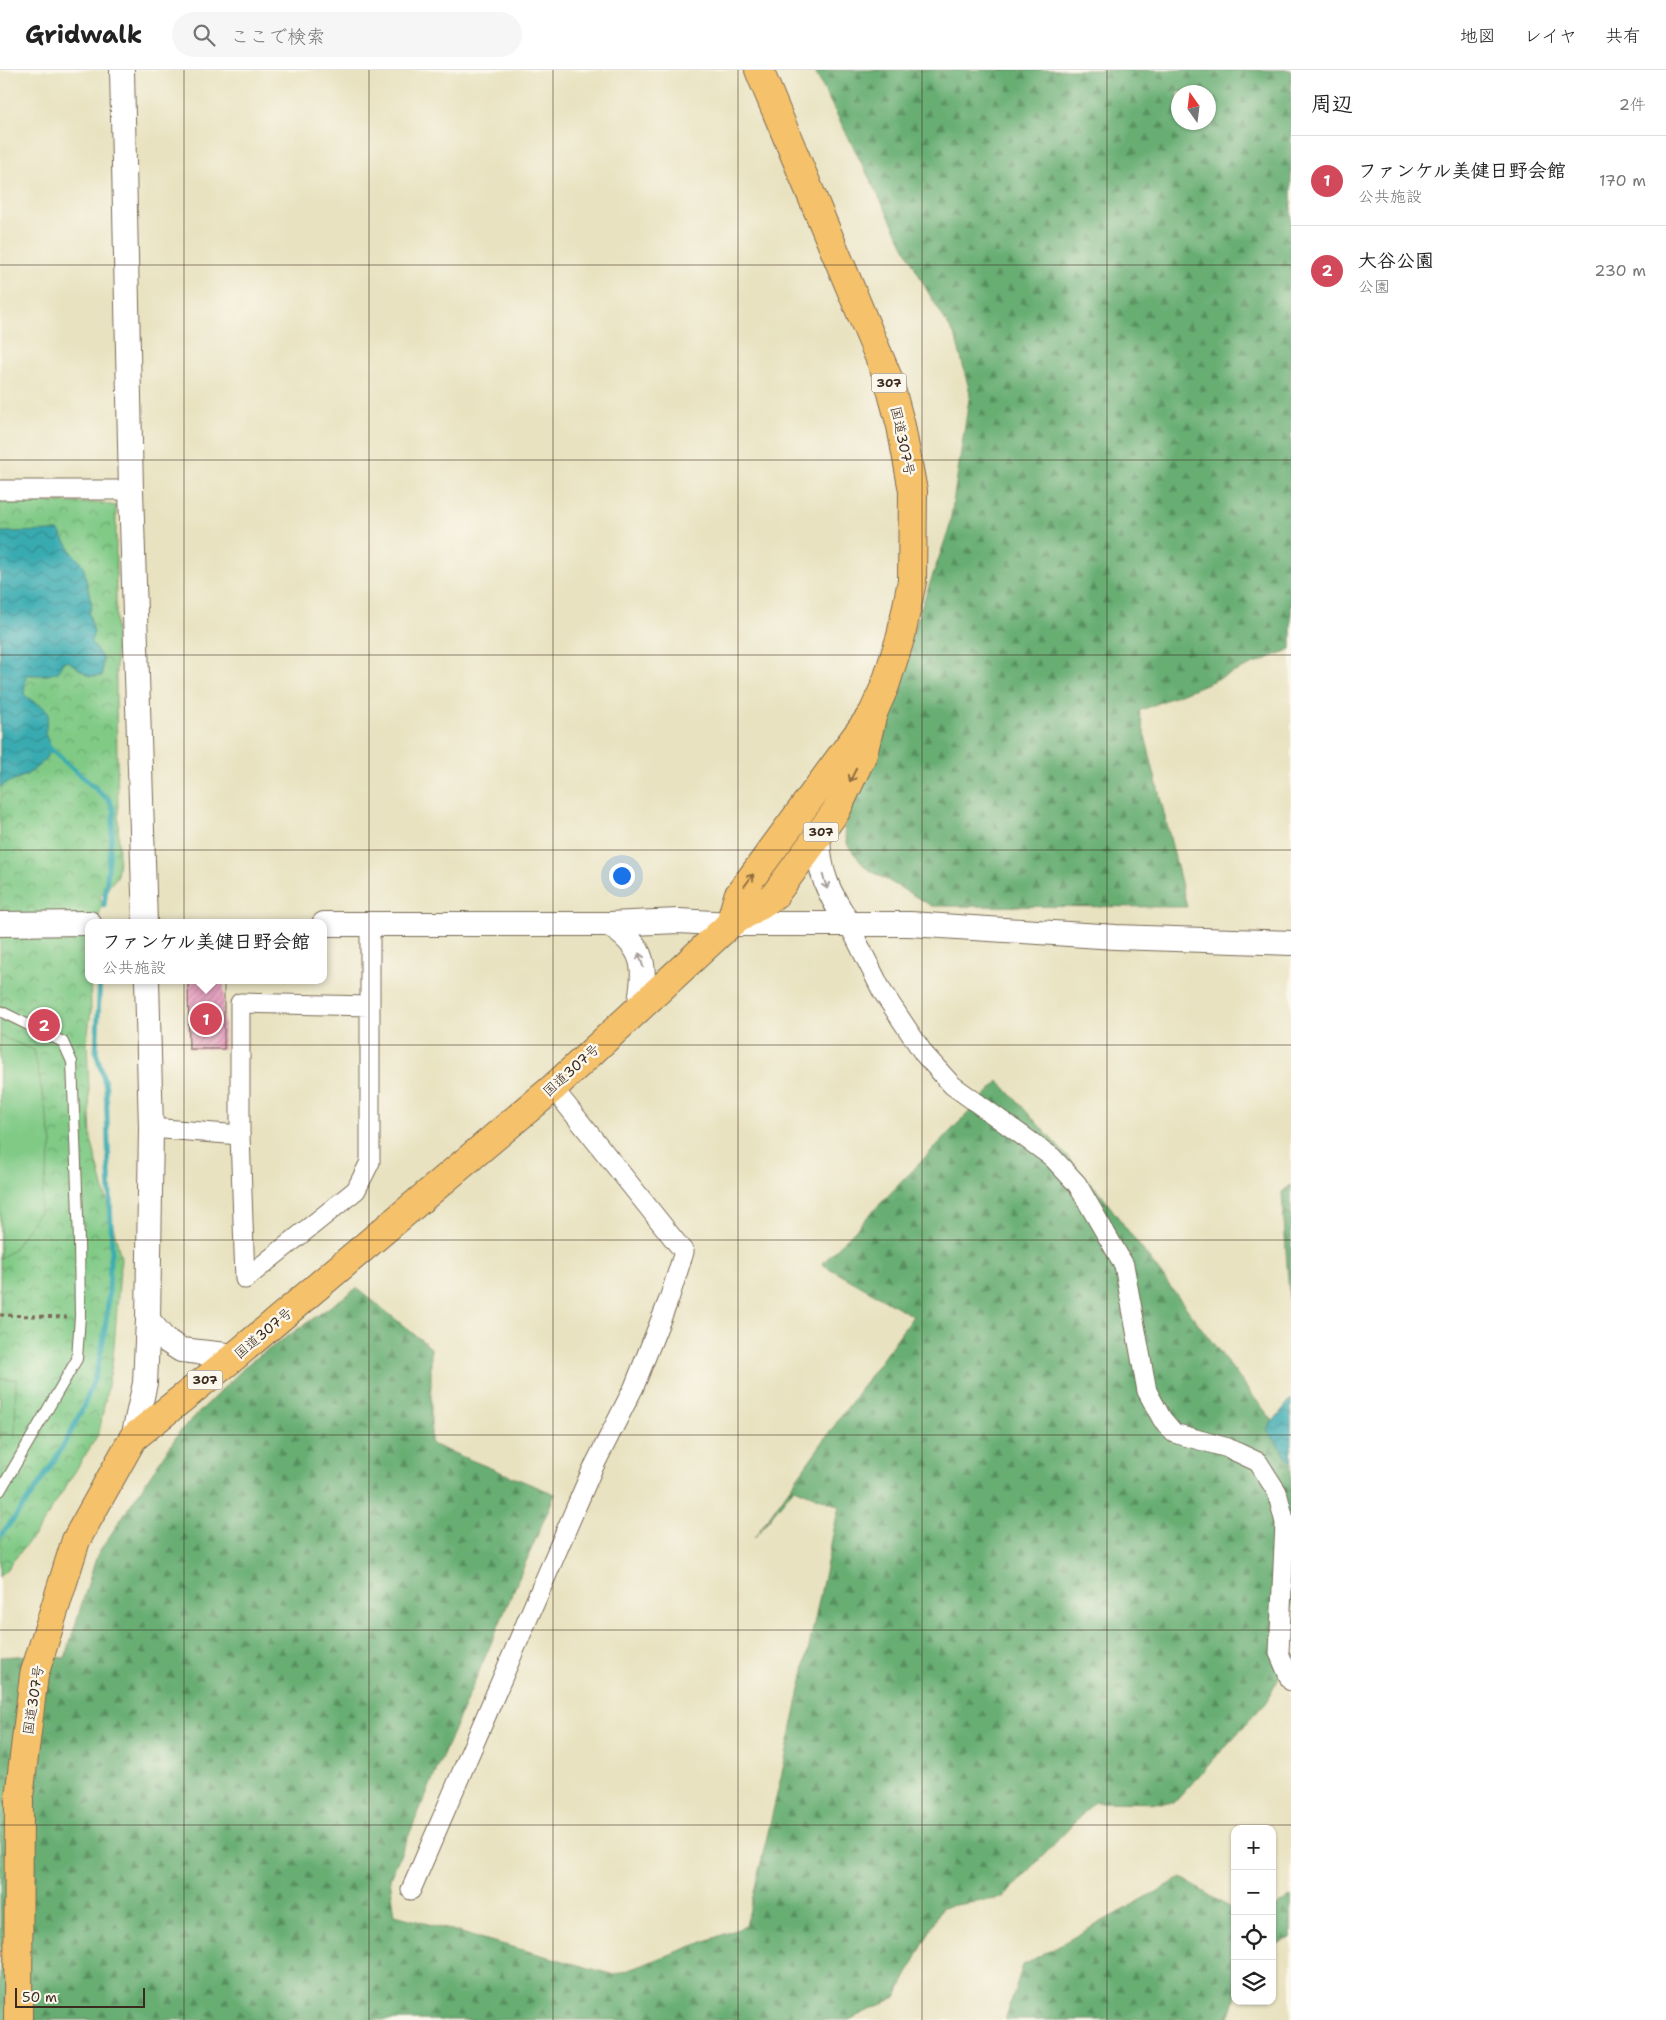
<!DOCTYPE html>
<html lang="ja">
<meta charset="utf-8">
<style>
:root{--surface:#fff;--page:#f6f6f6;--text:#222;--muted:#767676;--line:#e0e0e0;--accent:#d1495b}
body{margin:0;font-family:"Shantell Sans","Klee One",sans-serif;background:var(--page);color:var(--text)}
.controls{position:absolute;right:15px;bottom:15px;display:grid;overflow:hidden;border-radius:10px;box-shadow:0 1px 4px #0004}
.controls button{width:45px;height:45px;display:grid;place-items:center;padding:0;border:0;border-bottom:1px solid var(--line);background:var(--surface);color:var(--text);font:25px sans-serif}
.compass{position:absolute;left:1171px;top:15px;width:45px;height:45px;border-radius:50%;background:var(--surface);box-shadow:0 1px 4px #0004;rotate:346deg}
.scale{position:absolute;left:15px;bottom:12px;width:130px;box-sizing:border-box;padding-left:5px;border:2px solid #3b2a1e;border-top:0;font-size:14px;line-height:18px;white-space:nowrap;color:#3b2a1e;-webkit-text-stroke:4px #fbf7ec;paint-order:stroke}
.you{position:absolute;left:621px;top:805px;width:18px;height:18px;margin:-12px;border:4px solid #fff;border-radius:50%;background:#1a73e8;box-shadow:0 0 0 8px #1a73e833}
.badge{display:grid;place-items:center;width:32px;height:32px;border-radius:50%;background:var(--accent);color:#fff;font-size:16px;font-weight:700}
.pin{position:absolute;translate:-50% -50%;border:2px solid #fff;box-shadow:0 1px 5px #0006}
.popup{position:absolute;left:85px;top:849px;width:242px;height:65px;box-sizing:border-box;display:grid;place-content:center;border-radius:10px;background:var(--surface);filter:drop-shadow(0 1px 4px #0005);font-size:16px;white-space:nowrap;color:var(--muted)}
.popup b{font-size:19px;color:var(--text)}
.popup::after{content:'';position:absolute;left:50%;top:100%;margin-left:-10px;border:10px solid transparent;border-top-color:var(--surface)}
.list{margin:0;padding:0;list-style:none}
h2{display:flex;justify-content:space-between;align-items:center;height:65px;margin:0;padding:0 20px;font-size:21px}
h2 small{font-size:16px;font-weight:400;color:var(--muted)}
.list li{display:grid;grid-template-columns:32px 1fr auto;gap:15px;align-items:center;box-sizing:border-box;height:90px;padding:0 20px;border-top:1px solid var(--line)}
.list b{display:block;font-size:19px;white-space:nowrap}
.list p{margin:0;font-size:16px;white-space:nowrap;color:var(--muted)}
.list em{font-size:16px;font-style:normal;color:var(--muted)}
.icon{flex:none;width:28px;height:28px;fill:none;stroke:currentColor;stroke-width:2;stroke-linecap:round;stroke-linejoin:round}
.map{position:relative;flex:none;width:1291px;height:1950px;overflow:hidden}
header{display:flex;align-items:center;gap:30px;box-sizing:border-box;height:70px;padding:0 25px;background:var(--surface);border-bottom:1px solid var(--line)}
header strong{font-size:24px}
nav{display:flex;gap:28px;margin-inline-start:auto;font-size:18px}
.search{width:350px;height:45px;background:var(--page);display:flex;align-items:center;gap:12px;box-sizing:border-box;padding:0 18px;border-radius:28px;color:var(--muted);font-size:19px}
main{display:flex}
aside{flex:1;background:var(--surface)}
.map>svg:first-child{display:block}
.forest{fill:url(#forest-firs);stroke:#526c48;fill-rule:evenodd}
.park{fill:url(#park-crowns);stroke:#5e7a52}
.pitch{fill:#80ca86;stroke:#5e7a52}
.water{fill:url(#water-waves);stroke:#3a6a68}
.lines{fill:none;stroke-linecap:round;stroke-linejoin:round}
.stream{stroke:#39abb1;stroke-width:5}
.building{fill:url(#building-hatch)}
.service-casing{stroke:#786a57;stroke-width:12}
.minor-casing{stroke:#786a57;stroke-width:21}
.tertiary-casing{stroke:#786a57;stroke-width:26}
.trunk-casing{stroke:#786a57;stroke-width:30}
.path{stroke:#786a57;stroke-width:3;stroke-dasharray:4 4;stroke-linecap:butt}
.service{stroke:#fff;stroke-width:10}
.minor{stroke:#fff;stroke-width:19}
.tertiary{stroke:#fff;stroke-width:24}
.trunk{stroke:#f5c16b;stroke-width:28}
.oneway{stroke:#8f6e41}
.oneway2{stroke:#a79f9a}
.grid{fill:none;stroke:#3b2a1e;stroke-width:1;stroke-opacity:0.55}
.labels{text-anchor:middle;stroke-width:5;stroke-linejoin:round;paint-order:stroke}
.shield{fill:#fbf7ec;stroke:#75685c;stroke-width:1}
.shield-label{font-size:12px;font-weight:bold;fill:#3b2a1e}
.street-label{font-size:14px;fill:#3b2a1e;stroke:#fbf7ec}
</style>
<header>
<strong>Gridwalk</strong>
<div class="search"><svg class="icon" aria-label="search" viewBox="0 0 24 24"><circle cx="10" cy="10" r="6"/><path d="M15 15l6 6"/></svg>ここで検索</div>
<nav><a>地図</a><a>レイヤ</a><a>共有</a></nav>
</header>
<main>
<div class="map">
<svg width="1291" height="1950" viewBox="0 0 1291 1950">
<defs>
<pattern id="forest-firs" width="22" height="20" patternUnits="userSpaceOnUse" patternTransform="scale(1.25)"><rect width="22" height="20" fill="#68ae73"/><path d="M5 1l3.5 6h-7zM16 11l3.5 6h-7z" fill="#578e5e"/></pattern>
<pattern id="park-crowns" width="20" height="18" patternUnits="userSpaceOnUse" patternTransform="scale(1.25)"><rect width="20" height="18" fill="#80ca86"/><path d="M2 6a3 3 0 1 1 6 0M12 15a3 3 0 1 1 6 0" fill="none" stroke="#6aa46d"/></pattern>
<pattern id="water-waves" width="16" height="10" patternUnits="userSpaceOnUse" patternTransform="scale(1.25)"><rect width="16" height="10" fill="#39abb1"/><path d="M0 5q4-4 8 0t8 0" fill="none" stroke="#318b8f"/></pattern>
<pattern id="building-hatch" width="6" height="6" patternUnits="userSpaceOnUse" patternTransform="scale(1.25)"><rect width="6" height="6" fill="#e495ba"/><path d="M-1 1l2-2M0 6l6-6M5 7l2-2" fill="none" stroke="#ba7a97"/></pattern>
</defs>
<rect width="100%" height="100%" fill="#fbf7ec"/>
<filter id="ink" filterUnits="userSpaceOnUse"><feTurbulence type="fractalNoise" baseFrequency=".02" numOctaves="2"/><feDisplacementMap in="SourceGraphic" scale="10" xChannelSelector="R" yChannelSelector="G"/><feConvolveMatrix kernelMatrix="1 2 1 2 8 2 1 2 1" color-interpolation-filters="sRGB"/></filter>
<filter id="wash" filterUnits="userSpaceOnUse"><feTurbulence type="fractalNoise" baseFrequency=".0096" numOctaves="4" result="noise"/><feDisplacementMap in="SourceGraphic" scale="20" xChannelSelector="R" yChannelSelector="G"/><feGaussianBlur stdDeviation="1.12" result="paint"/><feColorMatrix in="noise" values="0 0 0 0 0 0 0 0 0 0 0 0 0 0 0 0 0 1.4 0 .05"/><feComposite in="paint" operator="in"/></filter>
<g filter="url(#wash)">
<rect width="100%" height="100%" fill="#e8e2c0"/>
<!-- forest -->
<g class="forest">
<path d="M 814,0 L 1291,0 L 1291,579 L 1139,641 L 1187,837 L 932,836 L 866,798 L 848,776 L 844,758 L 949,459 L 970,323 L 956,268 L 925,217 ZM 1178,22 L 1208,22 L 1208,52 L 1178,52 Z"/>
<path d="M 999,1011 L 1099,1122 L 1252,1325 L 1291,1373 L 1291,1586 L 1266,1632 L 1174,1733 L 1094,1732 L 1003,1828 L 942,1837 L 896,1927 L 849,1950 L 0,1950 L 0,1587 L 31,1585 L 65,1588 L 97,1485 L 180,1361 L 249,1293 L 357,1218 L 431,1278 L 431,1374 L 555,1424 L 390,1809 L 395,1845 L 615,1905 L 746,1856 L 785,1690 L 839,1436 L 794,1418 L 754,1468 L 913,1246 L 822,1194 Z"/>
<path d="M 1291,1115 L 1291,1254 L 1282,1122 Z"/>
<path d="M 1181,1808 L 1235,1841 L 1235,1930 L 1228,1950 L 1005,1950 L 1023,1895 Z"/>
<path d="M 1291,1826 L 1291,1868 L 1272,1876 L 1272,1840 Z"/>
</g>
<!-- park -->
<path class="park" d="M 0,432 L 100,433 L 116,436 L 116,630 L 119,790 L 117,807 L 100,826 L 102,835 L 97,853 L 89,853 L 91,941 L 87,970 L 91,1069 L 121,1188 L 113,1288 L 99,1363 L 40,1458 L 0,1507 Z"/>
<!-- pitch -->
<g class="pitch">
<path d="M 0,966 L 34,980 L 52,1073 L 39,1142 L 13,1180 L 0,1188 Z"/>
<path d="M 0,1309 L 16,1309 L 15,1364 L 1,1363 L 0,1369 Z"/>
</g>
<!-- water -->
<g class="water">
<path d="M 59,461 L 73,484 L 83,495 L 92,536 L 89,543 L 94,562 L 91,572 L 103,589 L 102,606 L 89,606 L 68,591 L 63,592 L 58,602 L 48,605 L 26,605 L 24,624 C 32,633 43,634 49,643 L 45,663 L 52,680 C 43,692 35,701 22,707 C 14,711 7,711 0,718 L 0,462 Z"/>
<path d="M 1291,1329 L 1291,1393 L 1267,1359 Z"/>
</g>
<g class="lines">
<!-- stream -->
<g class="stream">
<path d="M 47,676 L 110,731 L 114,742 L 104,836"/>
<path d="M 0,1466 C 35,1424 79,1358 95,1306 C 106,1268 110,1225 110,1186 L 112,1182 L 106,1017 L 96,982 L 100,910"/>
</g>
</g>
<g id="blocks">
<!-- building -->
<path class="building" d="M 188,910 L 224,910 L 224,979 L 189,979 Z"/>
</g>
</g>
<g filter="url(#ink)">
<use href="#blocks" fill-opacity="0" stroke="#786a57" stroke-width="1"/>
<g class="lines">
<defs>
<path id="service" d="M 0,941 L 63,972 L 72,992 L 79,1171 L 80,1246 L 77,1289 L 0,1421"/>
<g id="minor">
<path d="M 0,420 L 131,420"/>
<path d="M 848,853 L 882,921 L 924,984 L 952,1015 L 1052,1087 L 1077,1114 L 1124,1195 L 1147,1321 L 1162,1349 L 1174,1363 L 1228,1378 L 1258,1392 L 1277,1422 L 1285,1453 L 1279,1583 L 1291,1611"/>
<path d="M 370,854 L 370,1092 L 356,1120 L 245,1209 L 240,1065 L 240,933 L 370,936"/>
<path d="M 151,1058 L 240,1065"/>
<path d="M 411,1820 L 592,1400 L 634,1317 L 669,1229 L 684,1182 L 553,1018"/>
</g>
<g id="tertiary">
<path d="M 122,0 L 131,420 L 145,853"/>
<path d="M 818,766 C 819,804 828,822 848,853"/>
<path d="M 0,854 L 89,853"/>
<path d="M 324,854 L 609,854 L 679,851 L 730,854 L 910,854 L 1116,867 L 1291,873"/>
<path d="M 609,854 C 647,879 646,896 639,938"/>
<path d="M 148,1250 L 164,1269 L 181,1280 L 235,1286"/>
<path d="M 133,1368 L 145,1313 L 148,1250 L 151,1058 L 147,910"/>
</g>
<g id="trunk">
<path d="M 730,854 L 738,826 L 873,643 L 885,616 L 901,566 L 912,511 L 913,421 L 901,356 L 888,308 L 759,0"/>
<path d="M 18,1950 L 19,1727 L 34,1605 L 76,1470 L 133,1368 L 235,1286 L 553,1018 L 730,854 L 774,826 L 836,741 L 863,684 L 873,643"/>
</g>
</defs>
<!-- service casing -->
<use href="#service" class="service-casing"/>
<!-- minor casing -->
<use href="#minor" class="minor-casing"/>
<!-- tertiary casing -->
<use href="#tertiary" class="tertiary-casing"/>
<!-- trunk casing -->
<use href="#trunk" class="trunk-casing"/>
<!-- path -->
<path class="path" d="M 0,1245 L 67,1247"/>
<!-- service -->
<use href="#service" class="service"/>
<!-- minor -->
<use href="#minor" class="minor"/>
<!-- tertiary -->
<use href="#tertiary" class="tertiary"/>
<!-- trunk -->
<use href="#trunk" class="trunk"/>
</g>
<!-- one-way arrows -->
<defs><path id="oneway-shaft" d="M-6 0H5M1.5-3L5.5 0L1.5 3" fill="none" stroke-width="1.6" stroke-linecap="round" stroke-linejoin="round" transform="scale(1.25)"/></defs>
<g class="oneway">
<use href="#oneway-shaft" transform="translate(853 705) rotate(116)"/>
<use href="#oneway-shaft" transform="translate(749 810) rotate(-53)"/>
</g>
<g class="oneway2">
<use href="#oneway-shaft" transform="translate(825 812) rotate(72)"/>
<use href="#oneway-shaft" transform="translate(641 890) rotate(-107)"/>
</g>
</g>
<!-- grid -->
<path class="grid" d="M 184,0 L 184,1950M 369,0 L 369,1950M 553,0 L 553,1950M 738,0 L 738,1950M 922,0 L 922,1950M 1107,0 L 1107,1950M 0,195 L 1291,195M 0,390 L 1291,390M 0,585 L 1291,585M 0,780 L 1291,780M 0,975 L 1291,975M 0,1170 L 1291,1170M 0,1365 L 1291,1365M 0,1560 L 1291,1560M 0,1755 L 1291,1755"/>
<g class="labels">
<!-- shield labels -->
<g class="shield">
<rect x="871.5" y="303.5" width="35" height="19" rx="4"/>
<rect x="803.5" y="752.5" width="35" height="19" rx="4"/>
<rect x="187.5" y="1300.5" width="35" height="19" rx="4"/>
</g>
<g class="shield-label">
<text x="889" y="317">307</text>
<text x="821" y="766">307</text>
<text x="205" y="1314">307</text>
</g>
<!-- street labels -->
<g class="street-label">
<text transform="translate(903 371) rotate(78)" y="5">国道307号</text>
<text transform="translate(571 1000) rotate(-42)" y="5">国道307号</text>
<text transform="translate(263 1263) rotate(-40)" y="5">国道307号</text>
<text transform="translate(33 1630) rotate(-81)" y="5">国道307号</text>
</g>
</g>
</svg>
<div class="controls">
<button>+</button>
<button>−</button>
<button><svg class="icon" aria-label="locate" viewBox="0 0 24 24"><circle cx="12" cy="12" r="6"/><path d="M12 2v4M12 18v4M2 12h4M18 12h4"/></svg></button>
<button><svg class="icon" aria-label="layers" viewBox="0 0 24 24"><path d="M12 4l9 5-9 5-9-5zM3 14l9 5 9-5"/></svg></button>
</div>
<svg class="compass" viewBox="-18 -18 36 36"><path d="M0-13l5 13h-10z" fill="#e53935"/><path d="M0 13l5-13h-10z" fill="#767676"/></svg>
<div class="scale">50 m</div>
<div class="you"></div>
<div class="pin badge" style="left:206px;top:949px">1</div>
<div class="popup"><b>ファンケル美健日野会館</b>公共施設</div>
<div class="pin badge" style="left:44px;top:955px">2</div>
</div>
<aside>
<h2>周辺<small>2件</small></h2>
<ul class="list">
<li><span class="badge">1</span><div><b>ファンケル美健日野会館</b><p>公共施設</p></div><em>170 m</em></li>
<li><span class="badge">2</span><div><b>大谷公園</b><p>公園</p></div><em>230 m</em></li>
</ul>
</aside>
</main>
